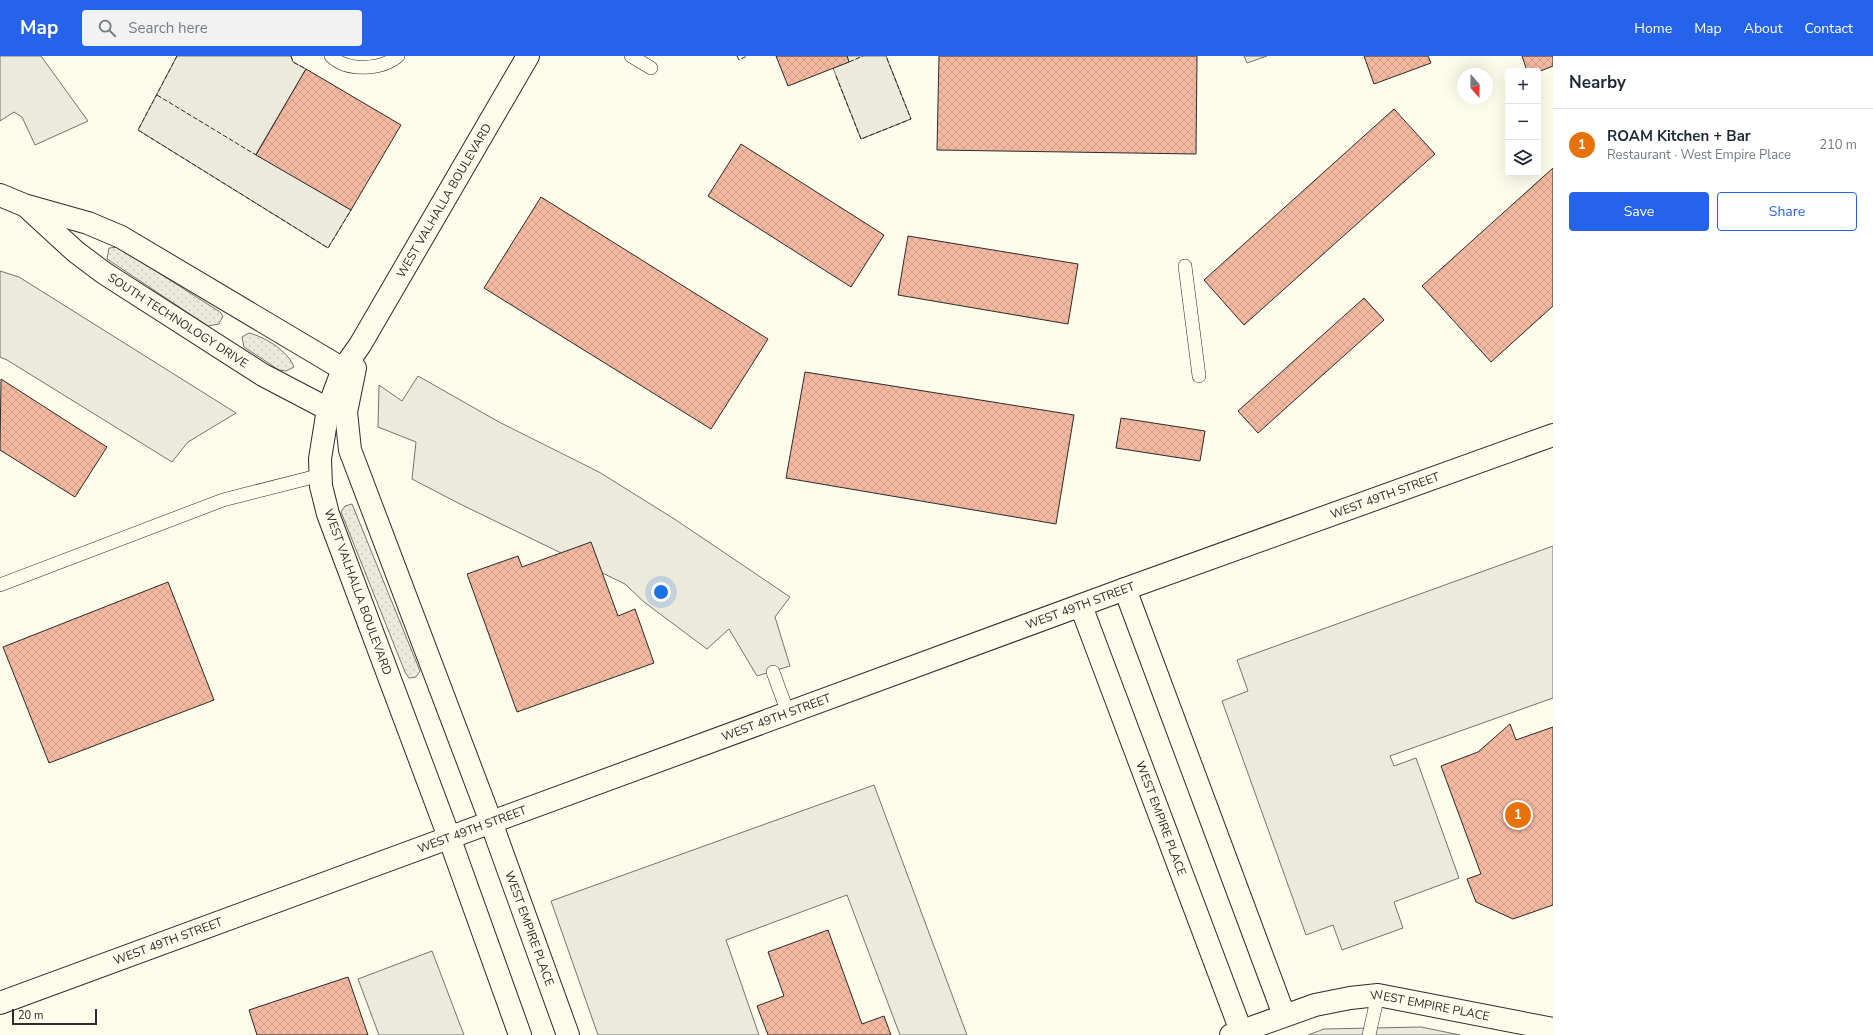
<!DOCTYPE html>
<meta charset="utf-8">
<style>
:root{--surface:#fff;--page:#f2f2f3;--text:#1f2937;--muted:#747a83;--line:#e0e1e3;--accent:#2563eb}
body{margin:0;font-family:"Nunito Sans",sans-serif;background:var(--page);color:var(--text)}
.controls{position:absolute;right:12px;top:12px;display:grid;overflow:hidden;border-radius:4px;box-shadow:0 4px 16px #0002}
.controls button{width:36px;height:36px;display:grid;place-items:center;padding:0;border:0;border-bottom:1px solid var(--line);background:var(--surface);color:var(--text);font:20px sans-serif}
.compass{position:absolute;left:1457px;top:12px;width:36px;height:36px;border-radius:50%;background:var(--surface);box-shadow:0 4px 16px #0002;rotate:160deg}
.scale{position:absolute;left:12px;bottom:10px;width:85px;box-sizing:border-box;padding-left:4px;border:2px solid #2b2b2b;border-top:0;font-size:11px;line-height:14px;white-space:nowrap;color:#2b2b2b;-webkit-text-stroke:3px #fdfbea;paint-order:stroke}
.you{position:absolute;left:661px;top:536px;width:14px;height:14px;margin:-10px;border:3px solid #fff;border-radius:50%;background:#1a73e8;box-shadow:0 0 0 6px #1a73e833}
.badge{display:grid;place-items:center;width:26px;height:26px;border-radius:50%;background:var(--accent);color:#fff;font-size:13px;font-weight:700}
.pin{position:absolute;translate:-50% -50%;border:2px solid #fff;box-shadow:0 1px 4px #0006}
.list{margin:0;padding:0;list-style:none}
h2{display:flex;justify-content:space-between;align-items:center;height:52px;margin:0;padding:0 16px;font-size:17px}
h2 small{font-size:13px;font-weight:400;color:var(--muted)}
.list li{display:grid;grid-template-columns:26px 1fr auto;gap:12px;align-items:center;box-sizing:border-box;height:72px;padding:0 16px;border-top:1px solid var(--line)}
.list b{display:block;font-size:15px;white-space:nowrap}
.list p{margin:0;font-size:13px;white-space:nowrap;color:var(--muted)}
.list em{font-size:13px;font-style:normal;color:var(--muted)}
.actions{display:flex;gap:8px;padding:12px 16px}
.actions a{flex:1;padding:9px 0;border:1px solid var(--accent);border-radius:4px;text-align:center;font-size:14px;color:var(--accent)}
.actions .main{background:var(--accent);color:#fff}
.icon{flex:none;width:22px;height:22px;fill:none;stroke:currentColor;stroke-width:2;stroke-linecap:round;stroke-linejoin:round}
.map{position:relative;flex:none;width:1553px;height:979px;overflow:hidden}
header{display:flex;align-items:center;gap:24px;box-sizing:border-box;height:56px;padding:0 20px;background:var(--accent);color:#fff}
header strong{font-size:19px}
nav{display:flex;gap:22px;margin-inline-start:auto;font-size:14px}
.search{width:280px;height:36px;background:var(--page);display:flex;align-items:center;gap:10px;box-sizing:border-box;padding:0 14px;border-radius:4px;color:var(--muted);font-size:15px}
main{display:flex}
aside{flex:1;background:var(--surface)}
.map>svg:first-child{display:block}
.grass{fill:url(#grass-dots);stroke:#74746e}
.park{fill:#ecebdb;stroke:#74746e}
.parking{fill:#eceadb;stroke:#74746e}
.building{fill:url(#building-cross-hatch);stroke:#2b2b2b}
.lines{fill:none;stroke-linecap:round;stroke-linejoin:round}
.service-casing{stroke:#2b2b2b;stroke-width:14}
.minor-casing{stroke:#2b2b2b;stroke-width:24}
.secondary-casing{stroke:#2b2b2b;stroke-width:24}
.service{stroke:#fdfbea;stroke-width:13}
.minor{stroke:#fdfbea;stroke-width:22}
.secondary{stroke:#fdfbea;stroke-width:22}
.fence{stroke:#2b2b2b;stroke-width:1;stroke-dasharray:5 2;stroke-linecap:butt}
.labels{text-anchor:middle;stroke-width:3;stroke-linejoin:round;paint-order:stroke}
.street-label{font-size:12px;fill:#2b2b2b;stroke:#fdfbea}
</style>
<header>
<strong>Map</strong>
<div class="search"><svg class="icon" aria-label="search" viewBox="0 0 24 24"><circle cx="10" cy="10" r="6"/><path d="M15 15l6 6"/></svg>Search here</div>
<nav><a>Home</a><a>Map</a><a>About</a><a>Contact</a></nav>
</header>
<main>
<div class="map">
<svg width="1553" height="979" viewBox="0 0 1553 979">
<defs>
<pattern id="grass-dots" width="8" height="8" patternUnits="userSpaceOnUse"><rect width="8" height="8" fill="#ecebdb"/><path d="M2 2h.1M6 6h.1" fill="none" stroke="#cbcabc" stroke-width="1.8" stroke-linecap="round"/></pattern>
<pattern id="building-cross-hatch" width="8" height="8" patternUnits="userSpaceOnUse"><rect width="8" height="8" fill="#f2b8a0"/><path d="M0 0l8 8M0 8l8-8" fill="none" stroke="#d09e8a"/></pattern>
</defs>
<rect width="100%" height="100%" fill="#fdfbea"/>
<!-- grass -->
<g class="grass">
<path d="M 118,191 L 220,256 L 223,260 L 219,268 L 208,270 L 107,203 L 109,192 Z"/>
<path d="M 249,277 C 265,281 288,295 294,311 L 286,315 L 279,314 L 244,291 L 242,281 Z"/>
<path d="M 352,448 L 420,615 L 416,621 L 409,622 L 405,616 L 341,456 L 345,450 Z"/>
</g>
<!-- park -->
<g class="park">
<path d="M 177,0 L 291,0 L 293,6 L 306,13 L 256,98 L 351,154 L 328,192 L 138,74 Z"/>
<path d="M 847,0 L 886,0 L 911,63 L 861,83 L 833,12 L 849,6 Z"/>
<path d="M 1244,0 L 1267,0 L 1247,7 Z"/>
</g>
<!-- parking -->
<g class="parking">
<path d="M 0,0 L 41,0 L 88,65 L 35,89 L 22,61 L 14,56 L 0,65 Z"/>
<path d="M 0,215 L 19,221 L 236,357 L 188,386 L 172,406 L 7,304 L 0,301 Z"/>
<path d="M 418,320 L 499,366 L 599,416 L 676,464 L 790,541 L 775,561 L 790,610 L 757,620 L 729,573 L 707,593 L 644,546 L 625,528 L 460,448 L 412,423 L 416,386 L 378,371 L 379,329 L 402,345 Z"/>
<path d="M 1553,490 L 1553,642 L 1390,700 L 1394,710 L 1416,702 L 1459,822 L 1394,846 L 1403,872 L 1342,894 L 1333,869 L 1306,879 L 1222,645 L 1248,635 L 1237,604 Z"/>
<path d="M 874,729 L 967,979 L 900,979 L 847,839 L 726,884 L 759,979 L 598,979 L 551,845 Z"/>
<path d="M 432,895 L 464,979 L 379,979 L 358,923 Z"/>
<path d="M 1421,971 L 1460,979 L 1308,979 L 1324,973 Z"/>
</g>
<!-- building -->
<g class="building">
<path d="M 776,0 L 847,0 L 849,6 L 788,30 Z"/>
<path d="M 939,0 L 1197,0 L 1196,98 L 937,94 Z"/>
<path d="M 1364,0 L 1428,0 L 1431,7 L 1374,28 Z"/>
<path d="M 1522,0 L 1553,0 L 1553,10 L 1538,16 L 1527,15 Z"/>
<path d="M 306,13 L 401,69 L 351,154 L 256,99 Z"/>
<path d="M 1394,53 L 1435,98 L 1244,269 L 1204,224 Z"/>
<path d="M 741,88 L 884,179 L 851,231 L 708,140 Z"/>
<path d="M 1553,112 L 1553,250 L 1491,306 L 1422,230 Z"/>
<path d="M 541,141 L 768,283 L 711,373 L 484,232 Z"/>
<path d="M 908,180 L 1078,208 L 1068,268 L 898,239 Z"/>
<path d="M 1364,242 L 1384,264 L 1258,377 L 1238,355 Z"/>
<path d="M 805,316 L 1074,359 L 1056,468 L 786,422 Z"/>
<path d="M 1,323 L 107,391 L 75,441 L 0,394 Z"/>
<path d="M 1121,362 L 1205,375 L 1200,405 L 1116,392 Z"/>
<path d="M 591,486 L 618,560 L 635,553 L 654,607 L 517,656 L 467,518 L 518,500 L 522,511 Z"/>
<path d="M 168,526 L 214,644 L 49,707 L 3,591 Z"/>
<path d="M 1510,668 L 1516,684 L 1553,671 L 1553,849 L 1513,863 L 1476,846 L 1467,823 L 1481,818 L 1441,710 L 1478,696 Z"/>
<path d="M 828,874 L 862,968 L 884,960 L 891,979 L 768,979 L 757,950 L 784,940 L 768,896 Z"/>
<path d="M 348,921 L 368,979 L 257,979 L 249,954 Z"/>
</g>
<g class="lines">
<defs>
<g id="service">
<path d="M 331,0 C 347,16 381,14 398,0"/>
<path d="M 631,0 L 651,12"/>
<path d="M 1185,210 L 1199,320"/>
<path d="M 0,529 L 223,444 L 321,419"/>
<path d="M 773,616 L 788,657"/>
<path d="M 1369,979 L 1378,939"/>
</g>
<g id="minor">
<path d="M 0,139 L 24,149 L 88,167 L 121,181 L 353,319"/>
<path id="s1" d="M 28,152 L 76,196 L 104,217 L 263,319 L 328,353 L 341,355"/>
<path id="s2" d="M 355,312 L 346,356 L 350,394 L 491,766 L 568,979"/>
<path d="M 1125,533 L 1284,959"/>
<path id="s3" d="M 1081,550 L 1241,975"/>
<path id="s4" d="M 520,979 L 449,781 L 328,458 L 321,430 L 320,403 L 328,353 L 343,313 L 360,289 L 528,0"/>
<path id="s5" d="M 1231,979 L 1315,949 L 1350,942 L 1378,939 L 1553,973"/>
</g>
<g id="secondary">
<path id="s6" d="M 0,947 L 1125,533 L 1553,379"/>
</g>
</defs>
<!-- service casing -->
<use href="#service" class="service-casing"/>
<!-- minor casing -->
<use href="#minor" class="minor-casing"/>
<!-- secondary casing -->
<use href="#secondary" class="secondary-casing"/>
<!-- service -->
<use href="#service" class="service"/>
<!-- minor -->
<use href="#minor" class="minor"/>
<!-- secondary -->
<use href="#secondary" class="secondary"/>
<!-- fence -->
<g class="fence">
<path d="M 177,0 L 138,74 L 328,192 L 351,154"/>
<path d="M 291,0 L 293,6 L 306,13"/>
<path d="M 737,0 L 739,4 L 747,0"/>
<path d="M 849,6 L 863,0"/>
<path d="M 836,20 L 861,83 L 911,63 L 886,0"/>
<path d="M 157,39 L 256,99"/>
</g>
</g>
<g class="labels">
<!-- street labels -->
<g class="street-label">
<text dy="4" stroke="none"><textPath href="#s4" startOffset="901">WEST VALHALLA BOULEVARD</textPath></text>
<text dy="4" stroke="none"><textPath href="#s1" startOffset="188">SOUTH TECHNOLOGY DRIVE</textPath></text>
<text dy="4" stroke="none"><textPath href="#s6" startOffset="1475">WEST 49TH STREET</textPath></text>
<text transform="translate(358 536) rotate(70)" y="4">WEST VALHALLA BOULEVARD</text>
<text dy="4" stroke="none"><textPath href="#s6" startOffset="1151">WEST 49TH STREET</textPath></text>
<text dy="4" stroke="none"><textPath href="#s6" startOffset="827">WEST 49TH STREET</textPath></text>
<text dy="4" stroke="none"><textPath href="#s3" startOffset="227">WEST EMPIRE PLACE</textPath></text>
<text dy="4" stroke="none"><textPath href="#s6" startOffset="503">WEST 49TH STREET</textPath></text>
<text dy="4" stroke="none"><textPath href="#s2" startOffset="594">WEST EMPIRE PLACE</textPath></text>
<text dy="4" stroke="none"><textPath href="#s6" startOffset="179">WEST 49TH STREET</textPath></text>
<text dy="4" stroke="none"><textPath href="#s5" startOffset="206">WEST EMPIRE PLACE</textPath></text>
</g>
</g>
</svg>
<div class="controls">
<button>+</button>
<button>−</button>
<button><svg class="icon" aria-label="layers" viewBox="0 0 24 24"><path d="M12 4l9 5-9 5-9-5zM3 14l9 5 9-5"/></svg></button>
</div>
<svg class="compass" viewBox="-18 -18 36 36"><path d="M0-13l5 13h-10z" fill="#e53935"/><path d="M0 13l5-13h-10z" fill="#747a83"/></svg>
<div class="scale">20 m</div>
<div class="you"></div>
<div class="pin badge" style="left:1518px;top:759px;background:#e8710a">1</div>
</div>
<aside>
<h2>Nearby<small></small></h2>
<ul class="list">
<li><span class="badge" style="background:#e8710a">1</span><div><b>ROAM Kitchen + Bar</b><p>Restaurant · West Empire Place</p></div><em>210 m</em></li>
</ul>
<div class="actions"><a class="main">Save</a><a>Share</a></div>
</aside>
</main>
